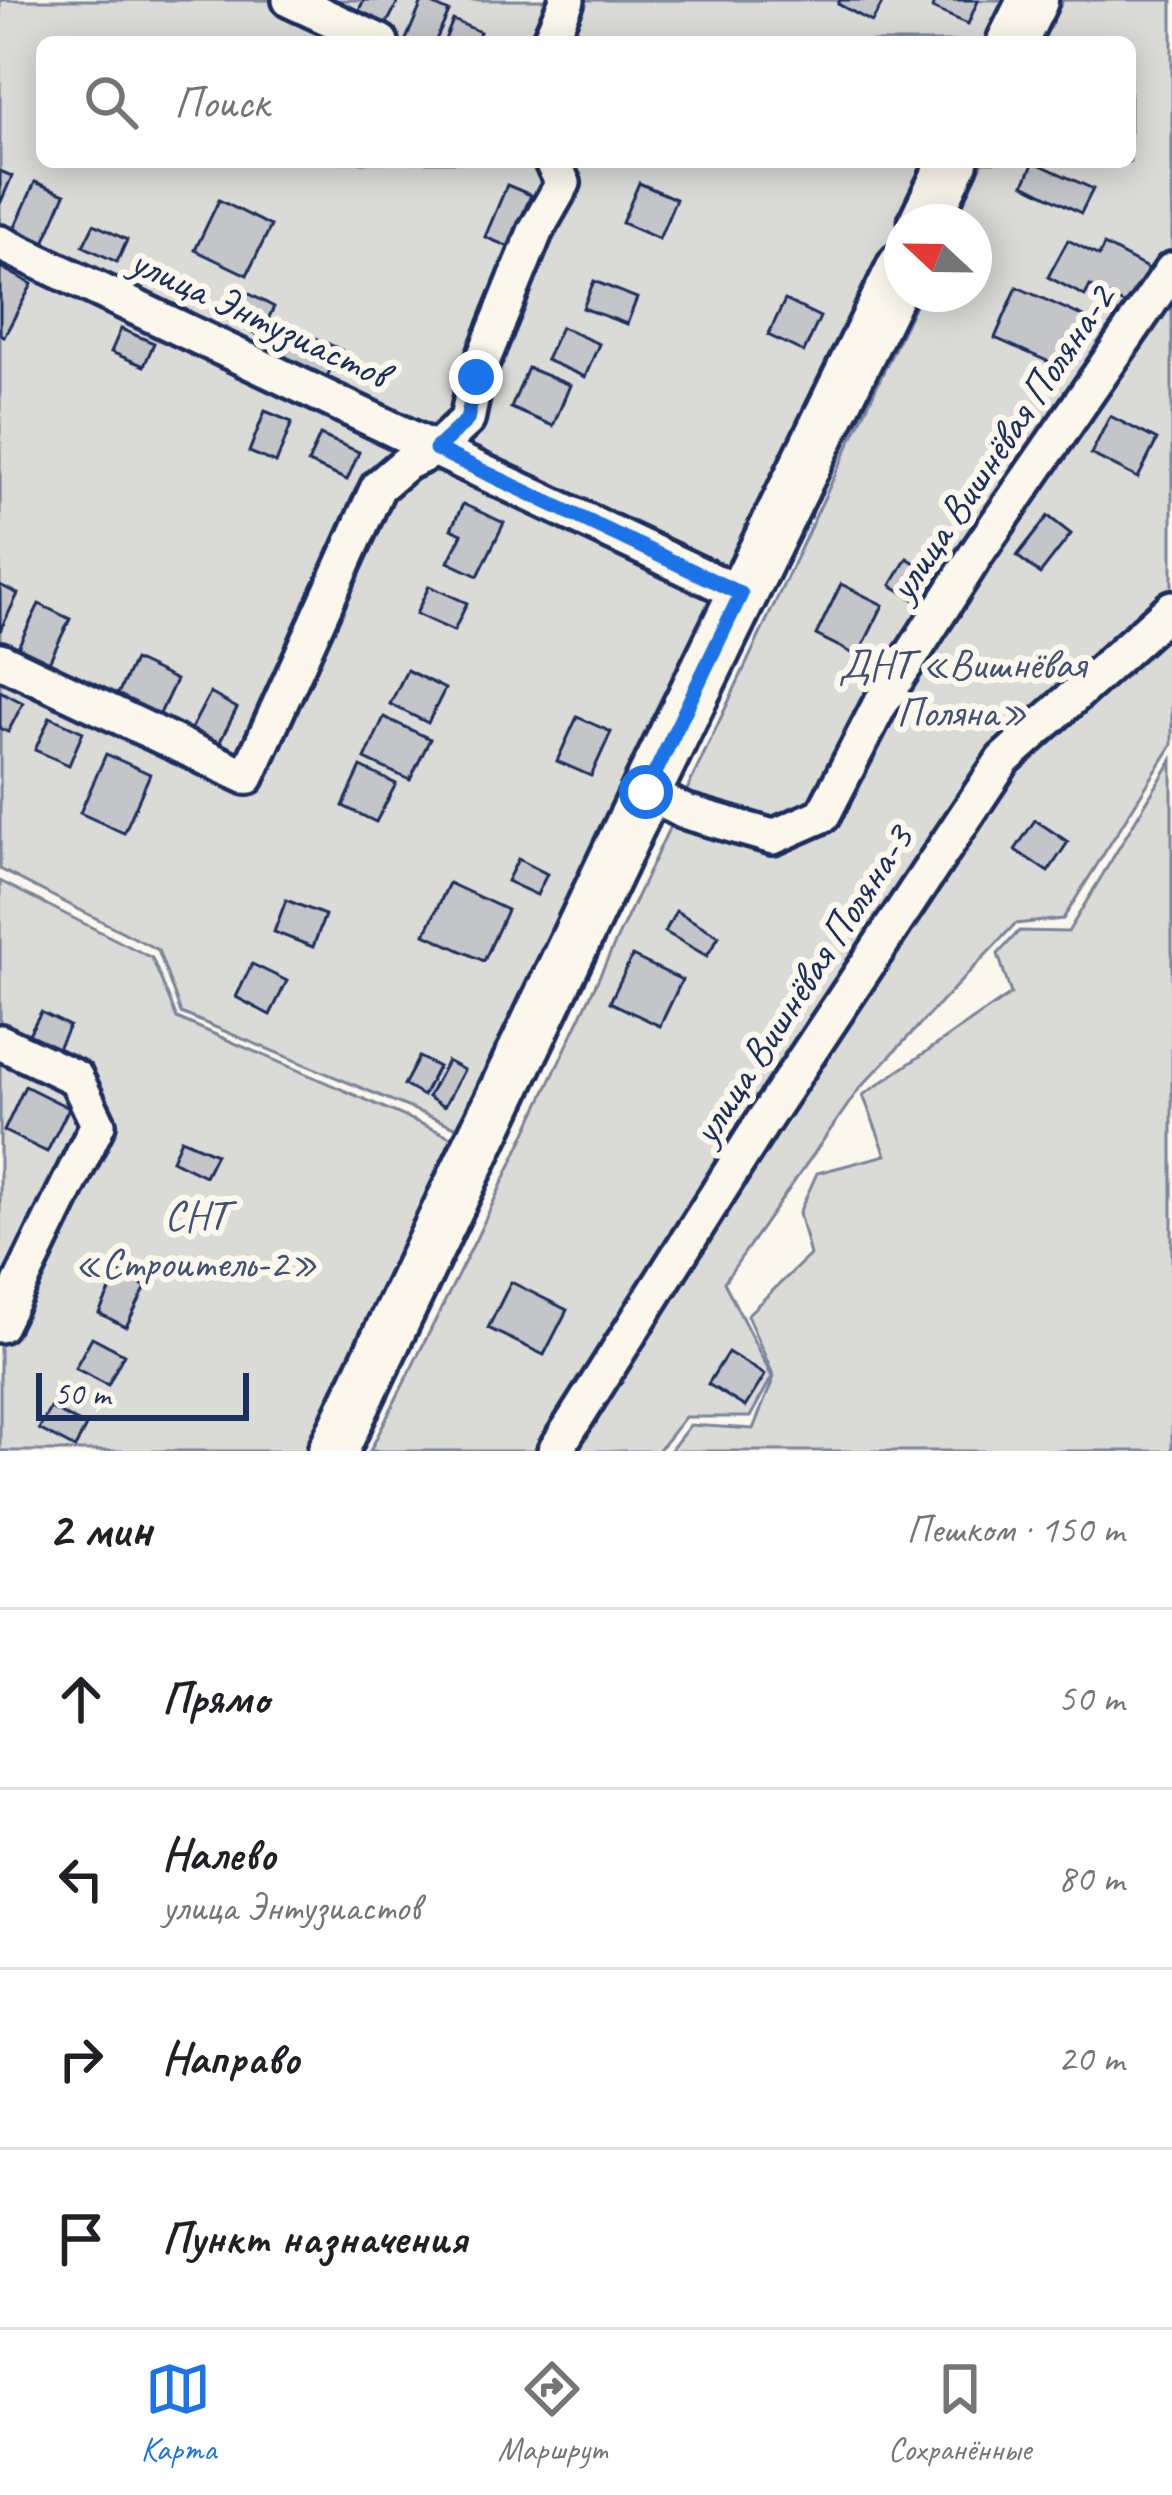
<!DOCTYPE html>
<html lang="ru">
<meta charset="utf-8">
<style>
:root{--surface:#fff;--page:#f2f2f2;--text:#202124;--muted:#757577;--line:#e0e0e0;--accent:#1a73e8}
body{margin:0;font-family:Caveat,sans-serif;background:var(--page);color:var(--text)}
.compass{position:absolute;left:884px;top:204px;width:108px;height:108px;border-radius:50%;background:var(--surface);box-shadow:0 6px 30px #0003;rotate:292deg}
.scale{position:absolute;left:36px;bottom:30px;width:213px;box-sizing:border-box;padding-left:12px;border:6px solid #1b2f5e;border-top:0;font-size:33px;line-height:42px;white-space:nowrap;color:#1b2f5e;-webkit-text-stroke:9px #fbf7ec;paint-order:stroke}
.stop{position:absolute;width:36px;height:36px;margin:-27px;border:9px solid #1a73e8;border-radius:50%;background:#fff}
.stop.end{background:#1a73e8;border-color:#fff;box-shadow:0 3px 12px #0008}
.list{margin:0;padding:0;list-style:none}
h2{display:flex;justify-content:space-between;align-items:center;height:156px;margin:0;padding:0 48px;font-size:51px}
h2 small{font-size:39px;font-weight:400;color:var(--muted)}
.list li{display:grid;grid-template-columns:78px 1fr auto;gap:36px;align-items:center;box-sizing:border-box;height:180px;padding:0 48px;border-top:3px solid var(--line)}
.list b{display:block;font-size:45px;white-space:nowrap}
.list p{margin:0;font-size:39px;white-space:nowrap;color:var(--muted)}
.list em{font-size:39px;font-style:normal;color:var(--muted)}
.icon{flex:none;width:66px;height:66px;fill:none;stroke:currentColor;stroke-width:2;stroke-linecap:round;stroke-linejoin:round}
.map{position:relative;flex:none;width:1172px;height:1451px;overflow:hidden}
.search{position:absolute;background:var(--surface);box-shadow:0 6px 30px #0003;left:36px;right:36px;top:36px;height:132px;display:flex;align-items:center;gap:30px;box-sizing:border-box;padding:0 42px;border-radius:18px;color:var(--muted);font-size:45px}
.sheet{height:876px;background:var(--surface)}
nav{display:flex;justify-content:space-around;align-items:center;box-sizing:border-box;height:168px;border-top:3px solid var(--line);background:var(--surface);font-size:33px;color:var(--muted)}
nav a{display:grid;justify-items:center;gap:6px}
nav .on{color:var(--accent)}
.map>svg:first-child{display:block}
.green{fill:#dadad7;stroke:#7a849a;stroke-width:3}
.building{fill:#c3c5c9;stroke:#1b2f5e;stroke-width:3}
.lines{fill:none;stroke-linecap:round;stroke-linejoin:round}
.minor-casing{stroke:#1b2f5e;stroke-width:42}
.secondary-casing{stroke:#1b2f5e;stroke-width:57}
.minor{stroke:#fbf7ec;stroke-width:33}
.secondary{stroke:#fbf7ec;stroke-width:48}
.route{stroke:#1a73e8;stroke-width:15}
.labels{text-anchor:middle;stroke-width:12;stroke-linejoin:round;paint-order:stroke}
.street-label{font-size:42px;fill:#1b2f5e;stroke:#fbf7ec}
.park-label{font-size:42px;fill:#415176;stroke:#fbf7ec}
</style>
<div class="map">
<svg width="1172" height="1451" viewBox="0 0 1172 1451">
<rect width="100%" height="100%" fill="#fbf7ec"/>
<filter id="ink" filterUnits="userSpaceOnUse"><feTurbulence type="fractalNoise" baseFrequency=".00833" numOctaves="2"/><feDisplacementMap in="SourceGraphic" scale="24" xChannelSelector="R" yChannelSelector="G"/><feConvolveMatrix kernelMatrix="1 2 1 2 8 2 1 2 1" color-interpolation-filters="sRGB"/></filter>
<g filter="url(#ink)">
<!-- green -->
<g class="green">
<path d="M 0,0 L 1037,0 L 1016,42 L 42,42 L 42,162 L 957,162 L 902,222 L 902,274 L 477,1136 L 181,1013 L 158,950 L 0,869 Z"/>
<path d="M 1063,0 L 1172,0 L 1172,745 L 1063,919 L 1015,924 L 859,1089 L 724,1282 L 772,1377 L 750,1417 L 685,1417 L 658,1451 L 370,1451 L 476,1239 L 920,294 L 974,294 L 974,222 L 955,222 L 983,162 L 1130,162 L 1130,42 L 1042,42 Z"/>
<path d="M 1172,760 L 1172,1451 L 670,1451 L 690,1425 L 753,1429 L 774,1377 L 747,1315 L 810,1255 L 799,1213 L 817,1173 L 886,1155 L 863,1095 L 1011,994 L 998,954 L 1019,931 L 1068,932 Z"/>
<path d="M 0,881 L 152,958 L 177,1018 L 461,1141 L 307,1451 L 0,1451 Z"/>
</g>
<!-- building -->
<g class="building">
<path d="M 364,0 L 399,0 L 383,31 L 355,17 Z"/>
<path d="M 423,0 L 449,12 L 435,42 L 405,42 Z"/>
<path d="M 840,0 L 884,0 L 872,22 L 838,4 Z"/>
<path d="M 935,0 L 978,0 L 968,24 L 932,8 Z"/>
<path d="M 453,20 L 480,32 L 476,42 L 444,42 Z"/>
<path d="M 1034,162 L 1093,189 L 1081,213 L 1024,184 Z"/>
<path d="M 0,171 L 12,176 L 0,204 Z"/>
<path d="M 35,182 L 65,194 L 43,245 L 13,232 Z"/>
<path d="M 639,183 L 676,199 L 659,239 L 622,223 Z"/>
<path d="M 507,185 L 531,195 L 509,247 L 485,237 Z"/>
<path d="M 219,200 L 271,226 L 247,275 L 195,250 Z"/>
<path d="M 94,224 L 127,240 L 117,262 L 83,246 Z"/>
<path d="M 1068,240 L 1099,256 L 1104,245 L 1151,270 L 1131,308 L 1090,286 L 1085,296 L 1048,277 Z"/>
<path d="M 0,267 L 32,284 L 4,337 L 0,334 Z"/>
<path d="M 594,281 L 637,298 L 627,324 L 583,308 Z"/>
<path d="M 1017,287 L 1084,317 L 1061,367 L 995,338 Z"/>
<path d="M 244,291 L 274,307 L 260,336 L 229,320 Z"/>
<path d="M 785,300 L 820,317 L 804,352 L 768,335 Z"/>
<path d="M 561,327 L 599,344 L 585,377 L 546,360 Z"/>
<path d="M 121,329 L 154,343 L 144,366 L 111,352 Z"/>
<path d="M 297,329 L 341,350 L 325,380 L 283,359 Z"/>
<path d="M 528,368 L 570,385 L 553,426 L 511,408 Z"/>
<path d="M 265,411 L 292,422 L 276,463 L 249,452 Z"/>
<path d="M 1110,416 L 1157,440 L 1138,478 L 1091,454 Z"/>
<path d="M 320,435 L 359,452 L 347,480 L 308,463 Z"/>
<path d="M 463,504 L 504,523 L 478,576 L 448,562 L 462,534 L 451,529 Z"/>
<path d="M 1048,516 L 1071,534 L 1040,574 L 1017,556 Z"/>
<path d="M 907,558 L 951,585 L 934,612 L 891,585 Z"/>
<path d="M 841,584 L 883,605 L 858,656 L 816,635 Z"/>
<path d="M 0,585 L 18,594 L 0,631 Z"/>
<path d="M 429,586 L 467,603 L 454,631 L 416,614 Z"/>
<path d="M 39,604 L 70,619 L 49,662 L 18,647 Z"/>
<path d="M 134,660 L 176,680 L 158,718 L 116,698 Z"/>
<path d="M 407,670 L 445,689 L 428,723 L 390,704 Z"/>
<path d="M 0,691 L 23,703 L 8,732 L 0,728 Z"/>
<path d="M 210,693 L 237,708 L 218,746 L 190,731 Z"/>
<path d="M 50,717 L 83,732 L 69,765 L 35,750 Z"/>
<path d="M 384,717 L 430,739 L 410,780 L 365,759 Z"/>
<path d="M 577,717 L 611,732 L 591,776 L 557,761 Z"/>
<path d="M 106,754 L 150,774 L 124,833 L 80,813 Z"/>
<path d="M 361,767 L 396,784 L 376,822 L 343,806 Z"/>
<path d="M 1035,820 L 1068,842 L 1048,872 L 1015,850 Z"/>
<path d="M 518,859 L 547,874 L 537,895 L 507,881 Z"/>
<path d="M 449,883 L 507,910 L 484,961 L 425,934 Z"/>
<path d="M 286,900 L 325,915 L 313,947 L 274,932 Z"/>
<path d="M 676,911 L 719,936 L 707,956 L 665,932 Z"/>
<path d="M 632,956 L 682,980 L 660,1026 L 610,1002 Z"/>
<path d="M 252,964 L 287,981 L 270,1015 L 236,997 Z"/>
<path d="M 41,1012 L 69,1026 L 54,1056 L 25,1041 Z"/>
<path d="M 419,1057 L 438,1067 L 423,1096 L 404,1085 Z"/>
<path d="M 447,1061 L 464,1070 L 444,1107 L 428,1097 Z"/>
<path d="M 25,1086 L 69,1108 L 47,1152 L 4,1131 Z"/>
<path d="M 181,1139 L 216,1154 L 205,1176 L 172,1160 Z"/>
<path d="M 119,1273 L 146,1287 L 126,1327 L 99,1313 Z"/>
<path d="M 511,1282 L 567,1310 L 544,1355 L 488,1328 Z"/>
<path d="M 92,1337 L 124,1354 L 108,1385 L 75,1368 Z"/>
<path d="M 728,1352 L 765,1375 L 745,1407 L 708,1384 Z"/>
<path d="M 50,1408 L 86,1426 L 75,1448 L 39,1429 Z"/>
</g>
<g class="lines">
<defs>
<g id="minor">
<path d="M 290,0 L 381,42"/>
<path d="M 549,42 L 567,0"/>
<path d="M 0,243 L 741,594"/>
<path d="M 0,660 L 247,777 L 378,487 L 405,464 L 436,449 L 467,420 L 476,377 L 535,232 L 563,183 L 552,162"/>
<path d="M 646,792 L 683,811 L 773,837 L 823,815 L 879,706 L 977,553 L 1172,270"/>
<path d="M 0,1042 L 76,1078 L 98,1124 L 0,1325"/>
<path d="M 555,1451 L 762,1123 L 1003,760 L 1172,608"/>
</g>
<g id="secondary">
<path d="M 1012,42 L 1033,0"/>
<path d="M 924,222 L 953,162"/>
<path d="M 333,1451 L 646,792 L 902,267"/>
</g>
</defs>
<!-- minor casing -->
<use href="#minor" class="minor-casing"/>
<!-- secondary casing -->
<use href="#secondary" class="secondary-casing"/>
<!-- minor -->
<use href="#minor" class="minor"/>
<!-- secondary -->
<use href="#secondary" class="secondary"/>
</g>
</g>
<g class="lines" filter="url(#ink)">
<!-- route -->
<path class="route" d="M 476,377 L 467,420 L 436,449 L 741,594 L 646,792"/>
</g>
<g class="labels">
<!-- street labels -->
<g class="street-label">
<text transform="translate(260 316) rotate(25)" y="15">улица Энтузиастов</text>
<text transform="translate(1000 442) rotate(-56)" y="15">улица Вишнёвая Поляна-2</text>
<text transform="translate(801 984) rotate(-57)" y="15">улица Вишнёвая Поляна-3</text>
</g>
<!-- park labels -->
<g class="park-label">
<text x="962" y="678">ДНТ «Вишнёвая<tspan x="962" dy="48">Поляна»</tspan></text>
<text x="196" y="1229">СНТ<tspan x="196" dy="48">«Строитель-2»</tspan></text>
</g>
</g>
</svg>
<svg class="compass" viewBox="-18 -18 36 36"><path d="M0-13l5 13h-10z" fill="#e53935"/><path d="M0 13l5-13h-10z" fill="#757577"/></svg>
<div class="scale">50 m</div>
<div class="stop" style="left:646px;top:792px"></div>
<div class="stop end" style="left:476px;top:377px"></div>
<div class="search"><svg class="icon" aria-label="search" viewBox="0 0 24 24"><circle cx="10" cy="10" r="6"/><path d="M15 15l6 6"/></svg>Поиск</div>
</div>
<section class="sheet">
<h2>2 мин<small>Пешком · 150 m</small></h2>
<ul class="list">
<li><svg class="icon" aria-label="ahead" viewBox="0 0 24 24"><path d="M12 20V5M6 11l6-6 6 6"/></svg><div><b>Прямо</b></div><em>50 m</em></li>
<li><svg class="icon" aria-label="left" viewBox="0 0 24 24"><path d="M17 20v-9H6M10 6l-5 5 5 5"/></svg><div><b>Налево</b><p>улица Энтузиастов</p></div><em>80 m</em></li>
<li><svg class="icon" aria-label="right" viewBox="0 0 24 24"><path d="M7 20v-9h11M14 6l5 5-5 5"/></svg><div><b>Направо</b></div><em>20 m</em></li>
<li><svg class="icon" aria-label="arrive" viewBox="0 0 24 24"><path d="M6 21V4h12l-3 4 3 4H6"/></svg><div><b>Пункт назначения</b></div></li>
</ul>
</section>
<nav>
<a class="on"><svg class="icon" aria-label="map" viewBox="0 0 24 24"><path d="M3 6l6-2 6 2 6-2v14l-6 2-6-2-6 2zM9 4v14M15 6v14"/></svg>Карта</a>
<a><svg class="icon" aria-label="directions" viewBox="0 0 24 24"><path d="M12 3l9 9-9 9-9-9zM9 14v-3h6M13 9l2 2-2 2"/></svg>Маршрут</a>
<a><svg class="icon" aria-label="saved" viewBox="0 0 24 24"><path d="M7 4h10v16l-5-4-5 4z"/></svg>Сохранённые</a>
</nav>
